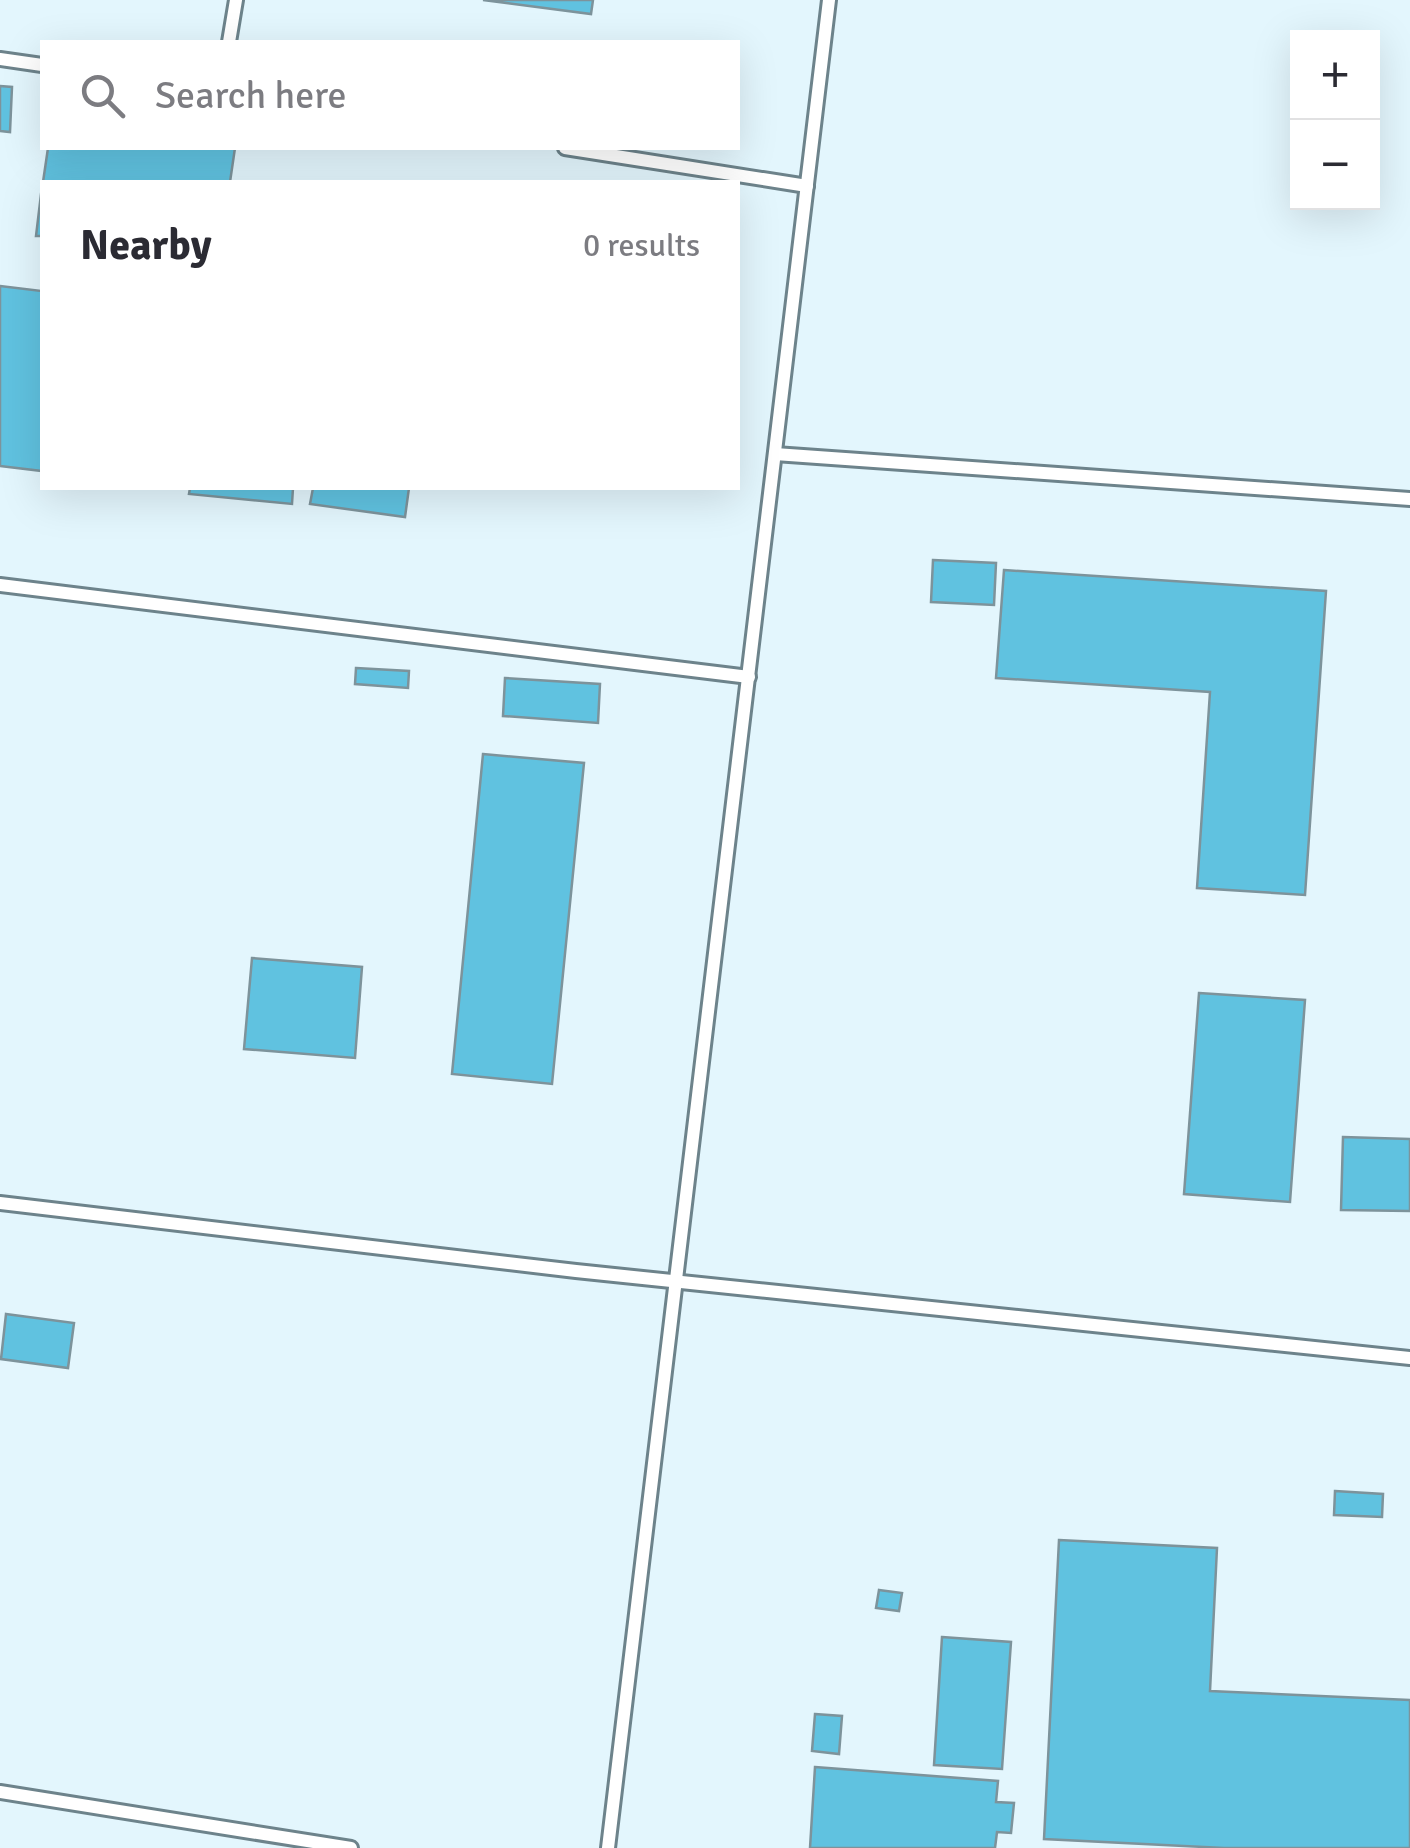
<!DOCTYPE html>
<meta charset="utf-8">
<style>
:root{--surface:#fff;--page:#f7f7f7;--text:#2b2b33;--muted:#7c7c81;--line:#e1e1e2}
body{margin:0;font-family:Signika,sans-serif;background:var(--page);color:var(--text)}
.controls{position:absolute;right:30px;top:30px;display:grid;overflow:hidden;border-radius:0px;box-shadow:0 10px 40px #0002}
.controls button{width:90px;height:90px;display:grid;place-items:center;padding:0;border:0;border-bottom:2px solid var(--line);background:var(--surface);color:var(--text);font:50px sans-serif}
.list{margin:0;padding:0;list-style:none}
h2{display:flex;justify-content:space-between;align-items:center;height:130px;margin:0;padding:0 40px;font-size:42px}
h2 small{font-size:32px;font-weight:400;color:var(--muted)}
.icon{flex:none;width:55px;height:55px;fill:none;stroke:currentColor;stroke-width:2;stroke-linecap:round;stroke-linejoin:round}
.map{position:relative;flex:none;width:1410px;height:1848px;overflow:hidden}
.search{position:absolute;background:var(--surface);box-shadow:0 10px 40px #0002;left:40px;top:40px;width:700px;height:110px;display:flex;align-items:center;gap:25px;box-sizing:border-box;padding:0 35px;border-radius:0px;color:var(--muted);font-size:38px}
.panel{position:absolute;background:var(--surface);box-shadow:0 10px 40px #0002;left:40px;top:180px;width:700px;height:310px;border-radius:0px}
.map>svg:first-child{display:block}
.building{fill:#60c2e0;stroke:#7d939b;stroke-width:2.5}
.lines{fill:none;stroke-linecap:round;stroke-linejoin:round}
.service-casing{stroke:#6d838b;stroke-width:18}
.service{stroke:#fff;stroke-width:12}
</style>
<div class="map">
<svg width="1410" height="1848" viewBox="0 0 1410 1848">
<rect width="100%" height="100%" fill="#e3f6fd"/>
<!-- building -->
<g class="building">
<path d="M 483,0 L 593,0 L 591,14 Z"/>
<path d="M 0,86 L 12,87 L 10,132 L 0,131 Z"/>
<path d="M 48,148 L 235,148 L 230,182 L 43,182 Z"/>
<path d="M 42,186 L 42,236 L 36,236 Z"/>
<path d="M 0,286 L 42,291 L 42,471 L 0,466 Z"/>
<path d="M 190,488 L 293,488 L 292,504 L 189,494 Z"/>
<path d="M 313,488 L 409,488 L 405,517 L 310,504 Z"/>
<path d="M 933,560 L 996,563 L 994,605 L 931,602 Z"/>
<path d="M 1004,570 L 1326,591 L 1305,895 L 1197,888 L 1210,692 L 996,678 Z"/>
<path d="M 356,668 L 409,671 L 408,688 L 355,684 Z"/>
<path d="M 505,678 L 600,684 L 598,723 L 503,716 Z"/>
<path d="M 483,754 L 584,763 L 552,1084 L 452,1074 Z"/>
<path d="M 252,958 L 362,967 L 355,1058 L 244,1049 Z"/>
<path d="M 1199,993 L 1305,1000 L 1290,1202 L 1184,1194 Z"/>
<path d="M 1343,1137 L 1410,1139 L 1410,1211 L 1341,1210 Z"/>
<path d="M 6,1314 L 74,1323 L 68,1368 L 1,1359 Z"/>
<path d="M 1335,1491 L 1383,1494 L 1382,1517 L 1334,1515 Z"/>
<path d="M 1059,1540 L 1217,1548 L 1210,1691 L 1410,1700 L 1410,1848 L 1224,1848 L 1044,1839 Z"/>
<path d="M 879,1590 L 902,1593 L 899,1611 L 876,1608 Z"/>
<path d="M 942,1637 L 1011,1642 L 1002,1769 L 934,1765 Z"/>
<path d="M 815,1714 L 842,1716 L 839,1754 L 812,1751 Z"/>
<path d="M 815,1767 L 998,1781 L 996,1802 L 1014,1803 L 1011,1833 L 997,1832 L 995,1848 L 810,1848 Z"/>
</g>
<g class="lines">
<defs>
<g id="service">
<path d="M 229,42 L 236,0"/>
<path d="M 0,59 L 42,65"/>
<path d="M 565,148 L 807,186"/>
<path d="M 775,454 L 1410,499"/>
<path d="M 0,585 L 749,677"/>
<path d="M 0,1203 L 576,1271 L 1410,1358"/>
<path d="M 0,1792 L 351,1848"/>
<path d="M 608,1848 L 829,0"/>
</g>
</defs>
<!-- service casing -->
<use href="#service" class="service-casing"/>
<!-- service -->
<use href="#service" class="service"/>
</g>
</svg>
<div class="controls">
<button>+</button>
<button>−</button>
</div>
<div class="search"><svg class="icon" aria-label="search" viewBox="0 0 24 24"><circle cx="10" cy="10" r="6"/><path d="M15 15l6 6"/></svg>Search here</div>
<section class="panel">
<h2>Nearby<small>0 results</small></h2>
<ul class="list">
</ul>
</section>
</div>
